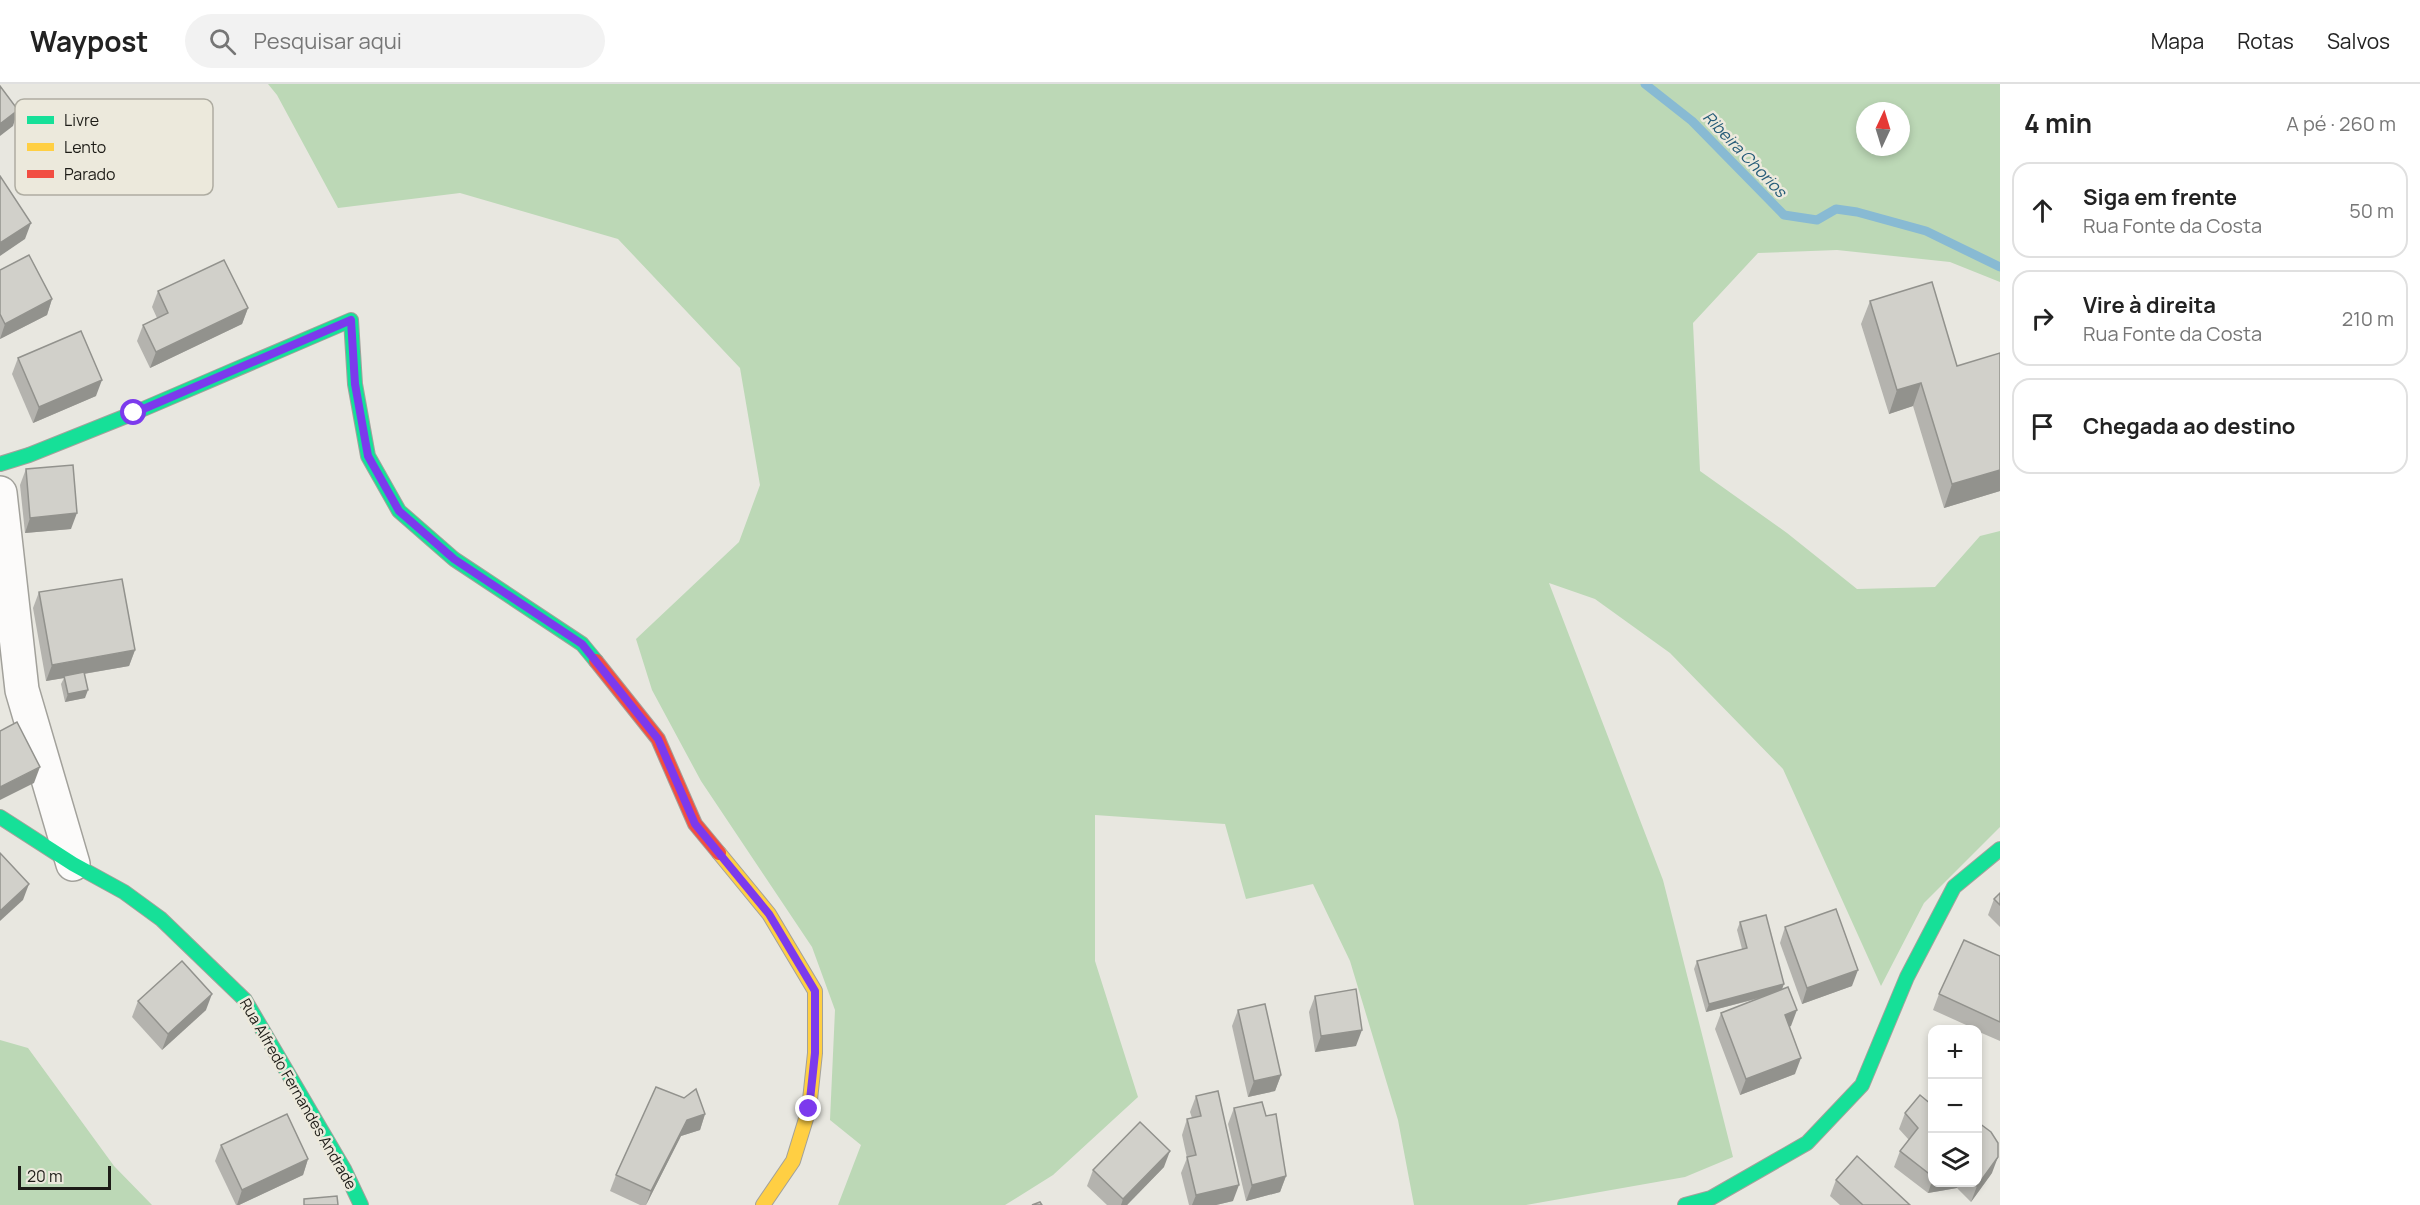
<!DOCTYPE html>
<html lang="pt">
<meta charset="utf-8">
<style>
:root{--surface:#fff;--page:#f2f2f2;--text:#222;--muted:#767676;--line:#e0e0e0}
body{margin:0;font-family:Manrope,sans-serif;background:var(--page);color:var(--text)}
.controls{position:absolute;right:18px;bottom:18px;display:grid;overflow:hidden;border-radius:12px;box-shadow:0 3px 9px #0003}
.controls button{width:54px;height:54px;display:grid;place-items:center;padding:0;border:0;border-bottom:2px solid var(--line);background:var(--surface);color:var(--text);font:30px sans-serif}
.compass{position:absolute;left:1856px;top:18px;width:54px;height:54px;border-radius:50%;background:var(--surface);box-shadow:0 3px 9px #0003;rotate:4deg}
.scale{position:absolute;left:18px;bottom:15px;width:93px;box-sizing:border-box;padding-left:6px;border:3px solid #1d1c17;border-top:0;font-size:16px;line-height:21px;white-space:nowrap;color:#1d1c17;-webkit-text-stroke:4px #ece9dc;paint-order:stroke}
.stop{position:absolute;width:18px;height:18px;margin:-14px;border:4px solid #7c3aed;border-radius:50%;background:#fff}
.stop.end{background:#7c3aed;border-color:#fff;box-shadow:0 2px 6px #0008}
.list{margin:0;padding:0;list-style:none}
h2{display:flex;justify-content:space-between;align-items:center;height:78px;margin:0;padding:0 24px;font-size:26px}
h2 small{font-size:20px;font-weight:400;color:var(--muted)}
.list li{display:grid;grid-template-columns:39px 1fr auto;gap:18px;align-items:center;box-sizing:border-box;height:96px;margin:0 12px 12px;padding:0 12px;border:2px solid var(--line);border-radius:18px}
.list b{display:block;font-size:22px;white-space:nowrap}
.list p{margin:0;font-size:20px;white-space:nowrap;color:var(--muted)}
.list em{font-size:20px;font-style:normal;color:var(--muted)}
.icon{flex:none;width:33px;height:33px;fill:none;stroke:currentColor;stroke-width:2;stroke-linecap:round;stroke-linejoin:round}
.map{position:relative;flex:none;width:2000px;height:1121px;overflow:hidden}
header{display:flex;align-items:center;gap:36px;box-sizing:border-box;height:84px;padding:0 30px;background:var(--surface);border-bottom:2px solid var(--line)}
header strong{font-size:28px}
nav{display:flex;gap:33px;margin-inline-start:auto;font-size:21px}
.search{width:420px;height:54px;background:var(--page);display:flex;align-items:center;gap:15px;box-sizing:border-box;padding:0 21px;border-radius:33px;color:var(--muted);font-size:22px}
main{display:flex}
aside{flex:1;background:var(--surface)}
.map>svg:first-child{display:block}
.forest{fill:#bcd8b6;fill-rule:evenodd}
.lines{fill:none;stroke-linecap:round;stroke-linejoin:round}
.stream{stroke:#88bad3;stroke-width:9}
.street-casing{stroke:#a2a19b;stroke-width:36}
.fast-casing{stroke:#a2a19b;stroke-width:16}
.slow-casing{stroke:#a2a19b;stroke-width:16}
.jam-casing{stroke:#a2a19b;stroke-width:16}
.street{stroke:#fcfbfa;stroke-width:33}
.fast{stroke:#16e098;stroke-width:14}
.slow{stroke:#ffcf43;stroke-width:14}
.jam{stroke:#f24e42;stroke-width:14}
.wall{fill:#b4b3ae}
.shaded-wall{fill:#92928d}
.building{fill:#d1d0ca;stroke:#92928d;stroke-width:1.5}
.route{stroke:#7c3aed;stroke-width:8}
.labels{text-anchor:middle;stroke-width:5;stroke-linejoin:round;paint-order:stroke}
.street-label{font-size:15px;fill:#1d1c17;stroke:#ece9dc}
.water-label{font-size:16px;font-style:italic;fill:#255b78;stroke:#ece9dc}
.key{fill:#ece9dc;stroke:#aeaca1;stroke-width:1.5}
.key-label{font-size:16px;fill:#1d1c17}
</style>
<header>
<strong>Waypost</strong>
<div class="search"><svg class="icon" aria-label="search" viewBox="0 0 24 24"><circle cx="10" cy="10" r="6"/><path d="M15 15l6 6"/></svg>Pesquisar aqui</div>
<nav><a>Mapa</a><a>Rotas</a><a>Salvos</a></nav>
</header>
<main>
<div class="map">
<svg width="2000" height="1121" viewBox="0 0 2000 1121">
<rect width="100%" height="100%" fill="#e8e7e0"/>
<!-- forest -->
<g class="forest">
<path d="M 268,0 L 2000,0 L 2000,198 L 1950,178 L 1837,166 L 1758,169 L 1693,239 L 1700,387 L 1787,449 L 1857,505 L 1935,503 L 1980,452 L 2000,447 L 2000,743 L 1924,819 L 1881,902 L 1783,685 L 1670,569 L 1595,515 L 1549,499 L 1663,796 L 1733,1073 L 1685,1093 L 1526,1121 L 1414,1121 L 1398,1036 L 1350,877 L 1313,800 L 1246,815 L 1225,740 L 1095,731 L 1095,877 L 1138,1013 L 1053,1091 L 1005,1121 L 838,1121 L 861,1061 L 830,1036 L 835,926 L 812,863 L 701,697 L 652,606 L 636,555 L 739,458 L 760,401 L 740,284 L 618,155 L 460,109 L 338,124 L 277,11 ZM 1865,27 L 1901,27 L 1901,63 L 1865,63 Z"/>
<path d="M 0,956 L 28,964 L 114,1082 L 152,1121 L 0,1121 Z"/>
</g>
<g class="lines">
<!-- stream -->
<path class="stream" d="M 1645,0 L 1692,37 L 1784,131 L 1817,136 L 1836,125 L 1857,128 L 1926,147 L 2000,183"/>
<defs>
<path id="street" d="M 0,409 L 22,606 L 73,780"/>
<g id="fast">
<path d="M 0,380 L 29,371 L 134,329 L 351,236 L 355,300 L 368,372 L 399,427 L 454,475 L 582,560 L 596,577"/>
<path d="M 0,733 L 73,780 L 124,808 L 161,835 L 245,916 L 344,1085 L 361,1121"/>
<path d="M 1685,1121 L 1711,1114 L 1807,1059 L 1862,1001 L 1907,893 L 1954,803 L 2000,765"/>
</g>
<path id="slow" d="M 719,769 L 769,830 L 815,907 L 815,969 L 809,1025 L 793,1077 L 763,1121"/>
<path id="jam" d="M 596,577 L 658,655 L 695,740 L 719,769"/>
</defs>
<!-- street casing -->
<use href="#street" class="street-casing"/>
<!-- fast casing -->
<use href="#fast" class="fast-casing"/>
<!-- slow casing -->
<use href="#slow" class="slow-casing"/>
<!-- jam casing -->
<use href="#jam" class="jam-casing"/>
<!-- street -->
<use href="#street" class="street"/>
<!-- fast -->
<use href="#fast" class="fast"/>
<!-- slow -->
<use href="#slow" class="slow"/>
<!-- jam -->
<use href="#jam" class="jam"/>
</g>
<!-- wall -->
<g class="wall">
<path d="M 0,186 L 52,215 L 47,231 L 0,255 Z"/>
<path d="M 158,207 L 248,224 L 242,240 L 150,284 L 137,257 L 143,241 L 157,234 L 152,223 Z"/>
<path d="M 1870,217 L 1957,282 L 2000,407 L 1944,424 L 1913,322 L 1889,330 L 1861,240 Z"/>
<path d="M 18,274 L 96,312 L 33,339 L 12,290 Z"/>
<path d="M 26,385 L 71,445 L 25,449 L 20,401 Z"/>
<path d="M 39,508 L 135,566 L 129,582 L 84,590 L 85,614 L 65,618 L 61,600 L 64,594 L 46,597 L 33,524 Z"/>
<path d="M 2000,809 L 2000,843 L 1988,831 L 1994,815 Z"/>
<path d="M 1740,838 L 1782,906 L 1791,942 L 1789,943 L 1795,990 L 1740,1011 L 1715,945 L 1721,929 L 1764,913 L 1706,928 L 1694,885 L 1697,877 L 1742,865 L 1737,846 Z"/>
<path d="M 1785,843 L 1852,902 L 1802,920 L 1780,859 Z"/>
<path d="M 2000,872 L 2000,957 L 1977,947 L 1977,945 L 1975,945 L 1933,926 L 1939,910 Z"/>
<path d="M 1315,912 L 1356,962 L 1315,968 L 1309,928 Z"/>
<path d="M 138,917 L 206,926 L 162,966 L 132,933 Z"/>
<path d="M 1238,926 L 1281,991 L 1275,1007 L 1248,1013 L 1232,942 Z"/>
<path d="M 1196,1012 L 1233,1117 L 1216,1121 L 1189,1121 L 1181,1089 L 1187,1074 L 1182,1051 L 1187,1035 L 1192,1034 L 1190,1028 Z"/>
<path d="M 1932,1021 L 1932,1098 L 1977,1098 L 1992,1089 L 1971,1118 L 1957,1104 L 1928,1109 L 1894,1083 L 1900,1067 L 1909,1056 L 1899,1045 L 1905,1029 Z"/>
<path d="M 1234,1024 L 1266,1032 L 1286,1092 L 1280,1108 L 1246,1117 L 1228,1040 Z"/>
<path d="M 705,1030 L 700,1046 L 681,1052 L 646,1121 L 640,1121 L 610,1107 L 616,1091 Z"/>
<path d="M 221,1061 L 308,1075 L 303,1091 L 239,1121 L 236,1121 L 215,1077 Z"/>
<path d="M 1164,1083 L 1127,1121 L 1107,1121 L 1087,1102 L 1093,1086 Z"/>
<path d="M 1836,1096 L 1910,1121 L 1840,1121 L 1830,1112 Z"/>
</g>
<!-- shaded-wall -->
<g class="shaded-wall">
<path d="M 18,26 L 13,42 L 0,52 L 0,40 Z"/>
<path d="M 31,139 L 25,155 L 0,172 L 0,159 Z"/>
<path d="M 52,215 L 47,231 L 0,255 L 5,240 Z"/>
<path d="M 248,224 L 242,240 L 150,284 L 156,268 Z"/>
<path d="M 102,296 L 96,312 L 33,339 L 39,323 Z"/>
<path d="M 1921,299 L 1913,322 L 1889,330 L 1897,306 Z"/>
<path d="M 2000,386 L 2000,407 L 1944,424 L 1952,400 Z"/>
<path d="M 77,429 L 71,445 L 25,449 L 30,434 Z"/>
<path d="M 135,566 L 129,582 L 65,593 L 64,592 L 64,594 L 46,597 L 52,581 Z"/>
<path d="M 88,606 L 85,614 L 65,618 L 68,610 Z"/>
<path d="M 40,683 L 34,699 L 0,716 L 0,703 Z"/>
<path d="M 29,800 L 23,816 L 0,837 L 0,827 Z"/>
<path d="M 1858,886 L 1852,902 L 1802,920 L 1807,904 Z"/>
<path d="M 1784,900 L 1781,908 L 1706,928 L 1709,920 Z"/>
<path d="M 212,910 L 206,926 L 162,966 L 168,950 Z"/>
<path d="M 1797,926 L 1791,942 L 1779,947 L 1785,931 Z"/>
<path d="M 1362,946 L 1356,962 L 1315,968 L 1321,952 Z"/>
<path d="M 1801,974 L 1795,990 L 1740,1011 L 1746,995 Z"/>
<path d="M 1281,991 L 1275,1007 L 1248,1013 L 1254,997 Z"/>
<path d="M 705,1030 L 700,1046 L 681,1052 L 646,1121 L 651,1107 L 687,1036 Z"/>
<path d="M 1170,1067 L 1164,1083 L 1127,1121 L 1121,1121 L 1123,1115 Z"/>
<path d="M 1998,1073 L 1992,1089 L 1971,1118 L 1977,1102 Z"/>
<path d="M 308,1075 L 303,1091 L 239,1121 L 237,1121 L 242,1106 Z"/>
<path d="M 1286,1092 L 1280,1108 L 1246,1117 L 1252,1101 Z"/>
<path d="M 1932,1097 L 1932,1098 L 1959,1098 L 1957,1104 L 1928,1109 Z"/>
<path d="M 1239,1101 L 1233,1117 L 1216,1121 L 1192,1121 L 1196,1111 Z"/>
</g>
<!-- building -->
<g class="building">
<path d="M 0,2 L 18,26 L 0,40 Z"/>
<path d="M 0,92 L 31,139 L 0,159 Z"/>
<path d="M 29,171 L 52,215 L 5,240 L 0,230 L 0,186 Z"/>
<path d="M 224,176 L 248,224 L 156,268 L 143,241 L 168,229 L 158,207 Z"/>
<path d="M 1932,198 L 1957,282 L 2000,269 L 2000,386 L 1952,400 L 1921,299 L 1897,306 L 1870,217 Z"/>
<path d="M 81,247 L 102,296 L 39,323 L 18,274 Z"/>
<path d="M 73,381 L 77,429 L 30,434 L 26,385 Z"/>
<path d="M 122,495 L 135,566 L 52,581 L 39,508 Z"/>
<path d="M 84,588 L 88,606 L 68,610 L 64,592 Z"/>
<path d="M 17,638 L 40,683 L 0,703 L 0,647 Z"/>
<path d="M 0,769 L 29,800 L 0,827 Z"/>
<path d="M 2000,809 L 2000,821 L 1994,815 Z"/>
<path d="M 1836,825 L 1858,886 L 1807,904 L 1785,843 Z"/>
<path d="M 1766,831 L 1784,900 L 1709,920 L 1697,877 L 1747,864 L 1740,838 Z"/>
<path d="M 1964,856 L 2000,872 L 2000,938 L 1939,910 Z"/>
<path d="M 182,877 L 212,910 L 168,950 L 138,917 Z"/>
<path d="M 1788,903 L 1797,926 L 1785,931 L 1801,974 L 1746,995 L 1721,929 Z"/>
<path d="M 1356,905 L 1362,946 L 1321,952 L 1315,912 Z"/>
<path d="M 1265,920 L 1281,991 L 1254,997 L 1238,926 Z"/>
<path d="M 656,1003 L 684,1014 L 696,1005 L 705,1030 L 687,1036 L 651,1107 L 616,1091 Z"/>
<path d="M 1218,1007 L 1239,1101 L 1196,1111 L 1187,1073 L 1196,1071 L 1187,1035 L 1201,1032 L 1196,1012 Z"/>
<path d="M 1920,1011 L 1932,1021 L 1932,1092 L 1900,1067 L 1918,1044 L 1905,1029 Z"/>
<path d="M 1262,1018 L 1266,1032 L 1276,1030 L 1286,1092 L 1252,1101 L 1234,1024 Z"/>
<path d="M 287,1030 L 308,1075 L 242,1106 L 221,1061 Z"/>
<path d="M 1140,1038 L 1170,1067 L 1123,1115 L 1093,1086 Z"/>
<path d="M 1979,1039 L 1991,1048 L 1998,1059 L 1998,1073 L 1977,1102 L 1973,1098 L 1977,1098 L 1977,1041 Z"/>
<path d="M 1857,1072 L 1910,1121 L 1863,1121 L 1836,1096 Z"/>
<path d="M 337,1112 L 338,1121 L 304,1121 L 304,1115 Z"/>
<path d="M 1040,1118 L 1042,1121 L 1032,1121 Z"/>
</g>
<g class="lines">
<!-- route -->
<path class="route" d="M 134,329 L 351,236 L 355,300 L 368,372 L 399,427 L 454,475 L 582,560 L 658,655 L 695,740 L 769,830 L 815,907 L 815,969 L 809,1025"/>
</g>
<g class="labels">
<!-- street labels -->
<g class="street-label">
<text transform="translate(298 1010) rotate(60)" y="5">Rua Alfredo Fernandes Andrade</text>
</g>
<!-- water labels -->
<g class="water-label">
<text transform="translate(1745 70) rotate(46)" y="6">Ribeira Chorios</text>
</g>
</g>
<!-- legend -->
<rect x="15" y="15" width="198" height="96" rx="9" class="key"/>
<rect x="27" y="32" width="27" height="8" fill="#16e098"/>
<rect x="27" y="59" width="27" height="8" fill="#ffcf43"/>
<rect x="27" y="86" width="27" height="8" fill="#f24e42"/>
<g class="key-label">
<text x="64" y="42">Livre</text>
<text x="64" y="69">Lento</text>
<text x="64" y="96">Parado</text>
</g>
</svg>
<div class="controls">
<button>+</button>
<button>−</button>
<button><svg class="icon" aria-label="layers" viewBox="0 0 24 24"><path d="M12 4l9 5-9 5-9-5zM3 14l9 5 9-5"/></svg></button>
</div>
<svg class="compass" viewBox="-18 -18 36 36"><path d="M0-13l5 13h-10z" fill="#e53935"/><path d="M0 13l5-13h-10z" fill="#767676"/></svg>
<div class="scale">20 m</div>
<div class="stop" style="left:134px;top:329px"></div>
<div class="stop end" style="left:809px;top:1025px"></div>
</div>
<aside>
<h2>4 min<small>A pé · 260 m</small></h2>
<ul class="list">
<li><svg class="icon" aria-label="ahead" viewBox="0 0 24 24"><path d="M12 20V5M6 11l6-6 6 6"/></svg><div><b>Siga em frente</b><p>Rua Fonte da Costa</p></div><em>50 m</em></li>
<li><svg class="icon" aria-label="right" viewBox="0 0 24 24"><path d="M7 20v-9h11M14 6l5 5-5 5"/></svg><div><b>Vire à direita</b><p>Rua Fonte da Costa</p></div><em>210 m</em></li>
<li><svg class="icon" aria-label="arrive" viewBox="0 0 24 24"><path d="M6 21V4h12l-3 4 3 4H6"/></svg><div><b>Chegada ao destino</b></div></li>
</ul>
</aside>
</main>
